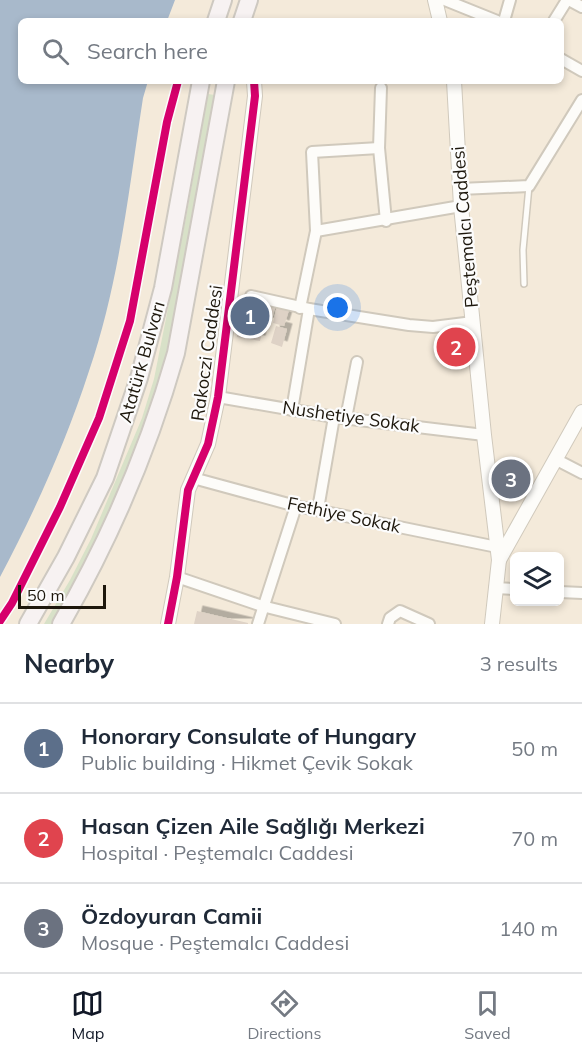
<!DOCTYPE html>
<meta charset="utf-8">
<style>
:root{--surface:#fff;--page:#f2f2f3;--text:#1f2937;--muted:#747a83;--line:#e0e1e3;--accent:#111827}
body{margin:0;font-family:Mulish,sans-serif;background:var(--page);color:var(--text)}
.controls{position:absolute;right:18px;bottom:18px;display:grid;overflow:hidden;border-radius:9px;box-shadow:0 3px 9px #0003}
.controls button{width:54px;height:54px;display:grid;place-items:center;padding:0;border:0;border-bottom:2px solid var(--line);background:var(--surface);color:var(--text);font:30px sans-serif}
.scale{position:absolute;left:18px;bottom:15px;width:88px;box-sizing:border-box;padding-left:6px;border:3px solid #1d170c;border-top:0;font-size:16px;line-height:21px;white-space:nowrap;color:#1d170c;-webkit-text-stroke:4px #fcfcfc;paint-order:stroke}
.you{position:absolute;left:338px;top:308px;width:21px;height:21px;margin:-15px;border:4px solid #fff;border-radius:50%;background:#1a73e8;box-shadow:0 0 0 9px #1a73e833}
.badge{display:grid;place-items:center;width:39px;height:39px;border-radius:50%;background:var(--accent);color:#fff;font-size:20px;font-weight:700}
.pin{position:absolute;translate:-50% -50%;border:3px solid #fff;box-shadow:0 2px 6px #0006}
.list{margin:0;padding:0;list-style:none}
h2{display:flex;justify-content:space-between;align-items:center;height:78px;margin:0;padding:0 24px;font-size:26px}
h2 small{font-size:20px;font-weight:400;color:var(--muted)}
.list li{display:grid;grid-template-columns:39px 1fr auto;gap:18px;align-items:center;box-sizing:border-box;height:90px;padding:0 24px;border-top:2px solid var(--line)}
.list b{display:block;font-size:22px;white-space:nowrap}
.list p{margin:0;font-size:20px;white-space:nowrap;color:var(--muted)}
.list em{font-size:20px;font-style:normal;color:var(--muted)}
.icon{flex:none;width:33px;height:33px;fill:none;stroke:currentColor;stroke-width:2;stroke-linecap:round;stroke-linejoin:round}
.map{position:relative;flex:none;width:582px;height:624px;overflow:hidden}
.search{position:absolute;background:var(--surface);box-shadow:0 3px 9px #0003;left:18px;right:18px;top:18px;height:66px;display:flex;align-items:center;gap:15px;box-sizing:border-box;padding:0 21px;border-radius:9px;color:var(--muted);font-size:22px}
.sheet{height:348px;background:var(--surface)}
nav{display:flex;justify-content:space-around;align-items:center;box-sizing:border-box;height:84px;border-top:2px solid var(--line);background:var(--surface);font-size:16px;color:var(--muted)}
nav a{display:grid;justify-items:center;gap:3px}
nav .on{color:var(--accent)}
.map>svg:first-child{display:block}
.green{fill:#d8e1c8}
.water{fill:#a8b9cb}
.building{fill:#ded2c6;filter:url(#shadow)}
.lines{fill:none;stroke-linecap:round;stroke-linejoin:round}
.service-casing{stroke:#d0c9bc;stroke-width:8}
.minor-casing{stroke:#d0c9bc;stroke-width:14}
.tertiary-casing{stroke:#d0c9bc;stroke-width:16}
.primary-casing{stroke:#cec9c1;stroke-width:20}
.service{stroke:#fdfcf9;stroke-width:5}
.minor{stroke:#fdfcf9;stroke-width:10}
.tertiary{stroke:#fdfcf9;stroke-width:14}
.primary{stroke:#f7f2f2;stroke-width:16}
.cycleway-casing{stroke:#fcfcfc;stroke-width:11}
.cycleway{stroke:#d6006c;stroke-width:8}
.labels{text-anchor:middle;stroke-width:4.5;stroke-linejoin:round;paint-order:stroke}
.street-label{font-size:18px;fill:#1d170c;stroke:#fcfcfc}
</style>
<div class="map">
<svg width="582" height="624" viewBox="0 0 582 624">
<defs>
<filter id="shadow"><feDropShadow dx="5.5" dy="-5.5" stdDeviation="0" flood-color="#0004"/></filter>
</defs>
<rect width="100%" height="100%" fill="#f4eada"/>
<!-- green -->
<path class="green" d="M 208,94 L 215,95 L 180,288 L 163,373 L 148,420 L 98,541 L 52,624 L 44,624 L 70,580 L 91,539 L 142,418 L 154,379 L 187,212 Z"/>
<!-- water -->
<path class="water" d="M 0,0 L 175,0 L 167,21 L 21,21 L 21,81 L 148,81 L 143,98 C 129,189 119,284 89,371 C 66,442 35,511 0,577 Z"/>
<!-- building -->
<g class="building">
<path d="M 249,301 L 275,307 L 271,324 L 246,318 Z"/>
<path d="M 277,306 L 289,310 L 284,326 L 273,323 Z"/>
<path d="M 239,324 L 263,328 L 260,341 L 237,337 Z"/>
<path d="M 276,326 L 287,329 L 282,347 L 271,343 Z"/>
<path d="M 502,464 L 527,478 L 519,494 L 495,481 Z"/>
<path d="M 197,611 L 248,623 L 248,624 L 194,624 Z"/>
</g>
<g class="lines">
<defs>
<path id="service" d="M 524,284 L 523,250 L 529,186"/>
<g id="minor">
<path d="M 445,0 L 497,21"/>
<path d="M 569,0 L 582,7"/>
<path d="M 504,21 L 510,0"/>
<path d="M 554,21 L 567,0"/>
<path d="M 561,59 L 582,71"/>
<path d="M 381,88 L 379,148 L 386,221"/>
<path d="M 460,189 L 529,186 L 582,100"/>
<path d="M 316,231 L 461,206"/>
<path d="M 251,296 L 309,309 L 409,325 L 433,327 L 473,322"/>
<path d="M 300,308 L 316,231 L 312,152 L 379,148"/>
<path d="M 218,397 L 334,417 L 484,435"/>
<path d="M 292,410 L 309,309"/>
<path d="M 346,418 L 357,362"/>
<path d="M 555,459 L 582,473"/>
<path d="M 193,478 L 296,506 L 497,547"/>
<path d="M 318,509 L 334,417"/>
<path d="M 177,577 L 262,606 L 335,624"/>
<path d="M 495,588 L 514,589"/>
<path d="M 560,592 L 582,593"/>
<path d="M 258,624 L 296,506"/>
<path d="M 388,624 L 390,618 L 400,611 L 429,624"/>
</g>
<g id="tertiary">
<path d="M 435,0 L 440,21"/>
<path d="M 454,81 L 461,206 L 484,435 L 499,560 L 492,624"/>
<path d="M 499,560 L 582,412"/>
<path d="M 168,624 L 177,577 L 188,490 L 208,444 L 218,397 L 255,96 L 254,81"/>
</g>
<g id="primary">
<path d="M 216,21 L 223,0"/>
<path d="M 242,21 L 249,0"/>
<path d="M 28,624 L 66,557 L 105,478 L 139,378 L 163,288 L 201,81"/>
<path d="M 61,624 C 110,539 149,448 176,353 L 226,81"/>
</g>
</defs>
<!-- service casing -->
<use href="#service" class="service-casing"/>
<!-- minor casing -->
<use href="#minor" class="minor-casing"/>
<!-- tertiary casing -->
<use href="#tertiary" class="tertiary-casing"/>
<!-- primary casing -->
<use href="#primary" class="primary-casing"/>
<!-- service -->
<use href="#service" class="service"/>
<!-- minor -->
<use href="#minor" class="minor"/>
<!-- tertiary -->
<use href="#tertiary" class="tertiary"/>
<!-- primary -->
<use href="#primary" class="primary"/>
<defs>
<g id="cycleway">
<path d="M 0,621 L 12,603 L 60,507 L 99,418 L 130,321 L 167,122 L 178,81"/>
<path d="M 168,624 L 177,577 L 188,490 L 208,444 L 218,397 L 255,96 L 254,81"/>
</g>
</defs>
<!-- cycleway casing -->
<use href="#cycleway" class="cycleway-casing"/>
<!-- cycleway -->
<use href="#cycleway" class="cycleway"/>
</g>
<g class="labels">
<!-- street labels -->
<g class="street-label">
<text transform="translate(465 227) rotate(-95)" y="6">Peştemalcı Caddesi</text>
<text transform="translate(207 353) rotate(-82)" y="6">Rakoczi Caddesi</text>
<text transform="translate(142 362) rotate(-74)" y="6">Atatürk Bulvarı</text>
<text transform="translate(351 417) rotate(8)" y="6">Nushetiye Sokak</text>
<text transform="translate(344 515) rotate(12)" y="6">Fethiye Sokak</text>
</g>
</g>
</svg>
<div class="controls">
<button><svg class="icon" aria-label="layers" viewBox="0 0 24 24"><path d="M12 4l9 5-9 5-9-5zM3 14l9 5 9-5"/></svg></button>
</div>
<div class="scale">50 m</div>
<div class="you"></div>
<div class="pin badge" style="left:250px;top:316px;background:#5c6f8a">1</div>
<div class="pin badge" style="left:456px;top:347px;background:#e0444e">2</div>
<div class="pin badge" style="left:511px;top:479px;background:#6b7280">3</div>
<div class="search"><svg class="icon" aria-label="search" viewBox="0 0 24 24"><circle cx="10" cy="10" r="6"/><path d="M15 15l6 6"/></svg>Search here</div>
</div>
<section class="sheet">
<h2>Nearby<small>3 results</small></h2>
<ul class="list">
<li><span class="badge" style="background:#5c6f8a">1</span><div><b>Honorary Consulate of Hungary</b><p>Public building · Hikmet Çevik Sokak</p></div><em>50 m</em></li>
<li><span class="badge" style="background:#e0444e">2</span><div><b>Hasan Çizen Aile Sağlığı Merkezi</b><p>Hospital · Peştemalcı Caddesi</p></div><em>70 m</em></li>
<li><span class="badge" style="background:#6b7280">3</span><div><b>Özdoyuran Camii</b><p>Mosque · Peştemalcı Caddesi</p></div><em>140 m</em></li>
</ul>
</section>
<nav>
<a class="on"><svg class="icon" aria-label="map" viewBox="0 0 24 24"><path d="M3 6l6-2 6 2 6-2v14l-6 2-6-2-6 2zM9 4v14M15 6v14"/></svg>Map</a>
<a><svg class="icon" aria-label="directions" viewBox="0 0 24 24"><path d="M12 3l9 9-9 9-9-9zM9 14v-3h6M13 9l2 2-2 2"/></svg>Directions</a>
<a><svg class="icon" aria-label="saved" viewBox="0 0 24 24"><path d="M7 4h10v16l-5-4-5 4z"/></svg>Saved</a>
</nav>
